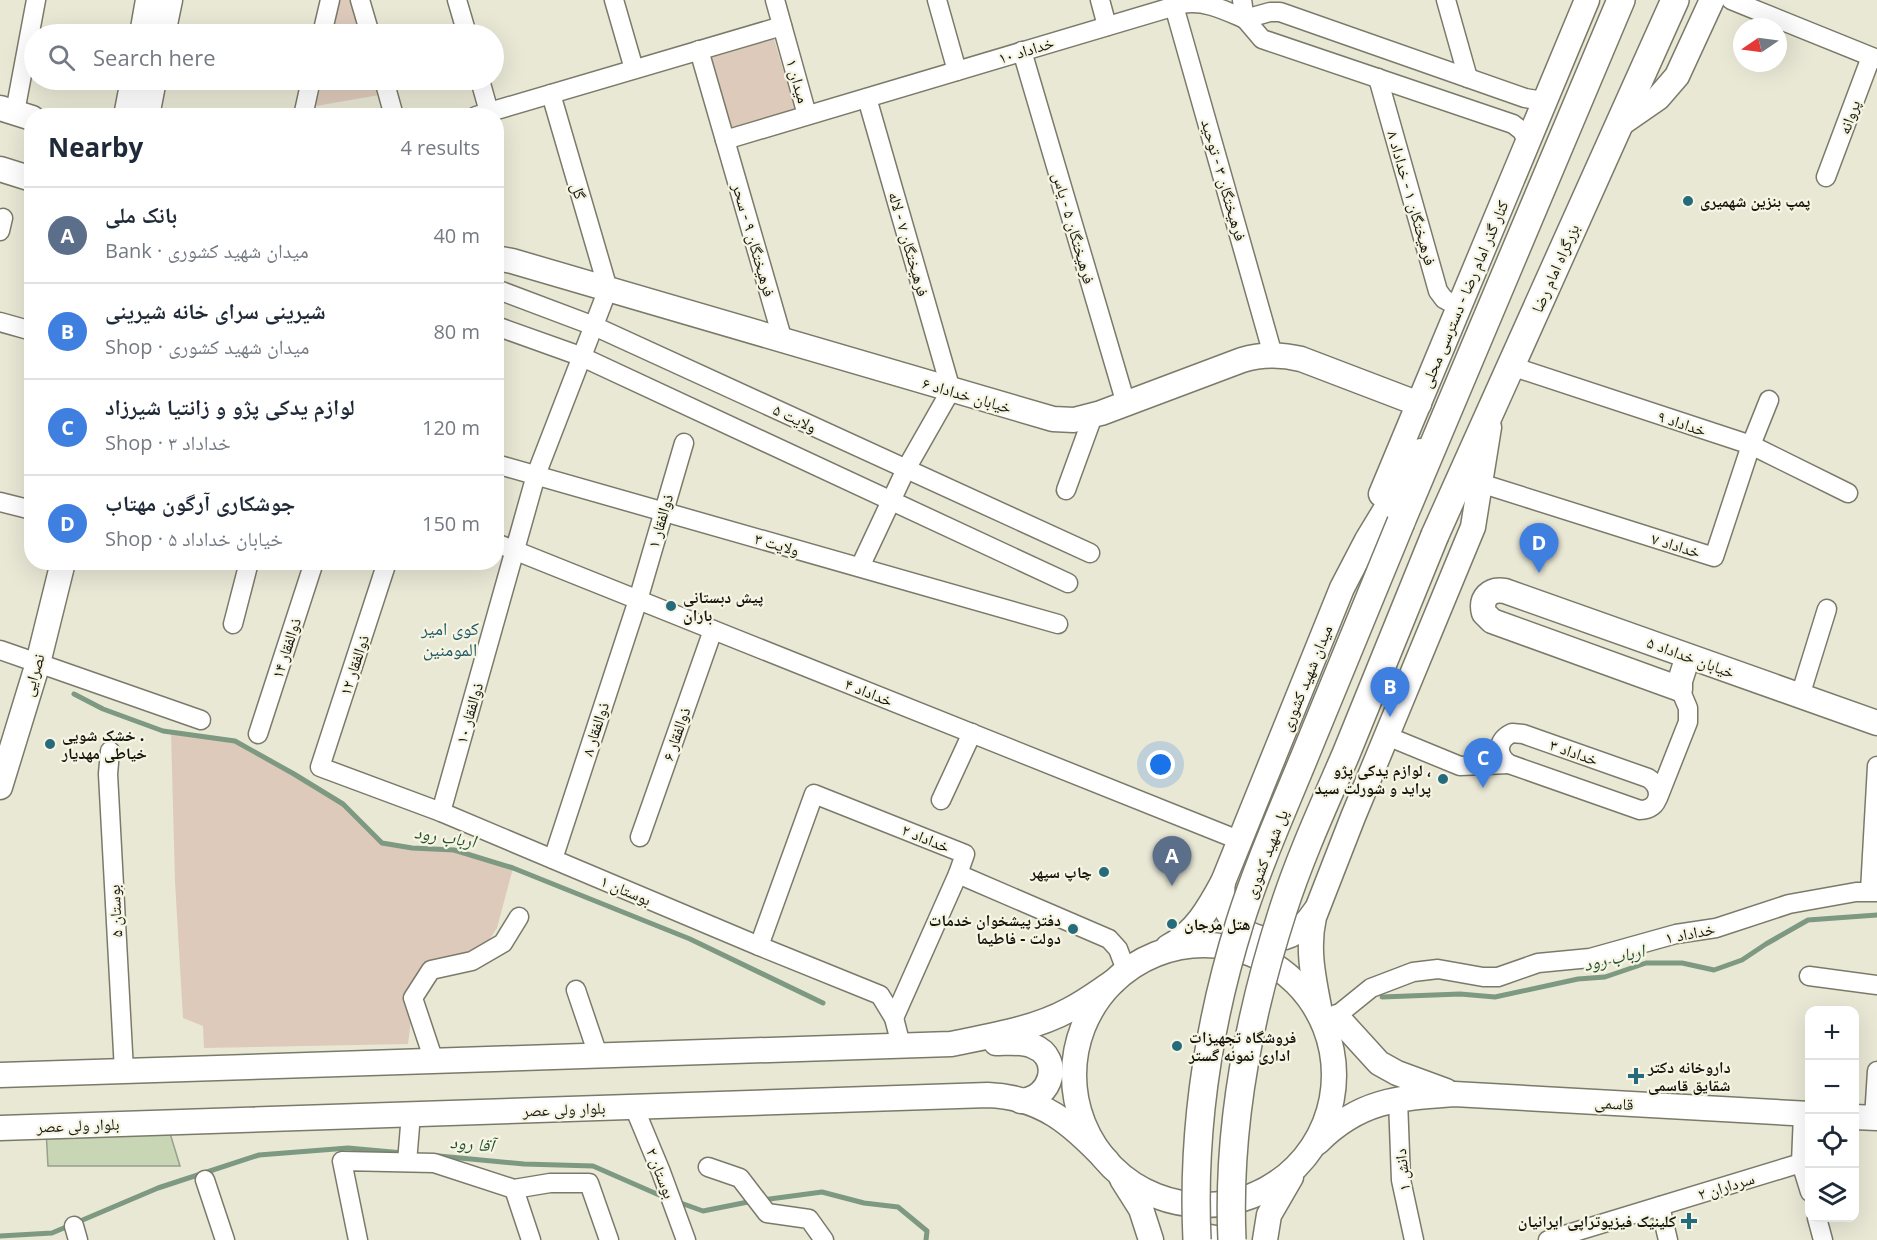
<!DOCTYPE html>
<meta charset="utf-8">
<style>
:root{--surface:#fff;--page:#f6f6f7;--text:#1f2937;--muted:#747a83;--line:#e0e1e3;--accent:#266b7b}
body{margin:0;font-family:"Open Sans","Noto Naskh Arabic",sans-serif;background:var(--page);color:var(--text)}
.controls{position:absolute;right:18px;bottom:18px;display:grid;overflow:hidden;border-radius:12px;box-shadow:0 6px 24px #0002}
.controls button{width:54px;height:54px;display:grid;place-items:center;padding:0;border:0;border-bottom:2px solid var(--line);background:var(--surface);color:var(--text);font:30px sans-serif}
.compass{position:absolute;left:1733px;top:18px;width:54px;height:54px;border-radius:50%;background:var(--surface);box-shadow:0 6px 24px #0002;rotate:257deg}
.you{position:absolute;left:1161px;top:765px;width:21px;height:21px;margin:-15px;border:4px solid #fff;border-radius:50%;background:#1a73e8;box-shadow:0 0 0 9px #1a73e833}
.badge{display:grid;place-items:center;width:39px;height:39px;border-radius:50%;background:var(--accent);color:#fff;font-size:20px;font-weight:700}
.pin{position:absolute;translate:-50% -50px;filter:drop-shadow(0 2px 3px #0008)}
.pin::after{content:'';position:absolute;top:32px;width:21px;height:18px;background:inherit;clip-path:polygon(0 0,100% 0,50% 100%)}
.list{margin:0;padding:0;list-style:none}
h2{display:flex;justify-content:space-between;align-items:center;height:78px;margin:0;padding:0 24px;font-size:26px}
h2 small{font-size:20px;font-weight:400;color:var(--muted)}
.list li{display:grid;grid-template-columns:39px 1fr auto;gap:18px;align-items:center;box-sizing:border-box;height:96px;padding:0 24px;border-top:2px solid var(--line)}
.list b{display:block;font-size:22px;white-space:nowrap}
.list p{margin:0;font-size:20px;white-space:nowrap;color:var(--muted)}
.list em{font-size:20px;font-style:normal;color:var(--muted)}
.icon{flex:none;width:33px;height:33px;fill:none;stroke:currentColor;stroke-width:2;stroke-linecap:round;stroke-linejoin:round}
.map{position:relative;flex:none;width:1877px;height:1240px;overflow:hidden}
.search{position:absolute;background:var(--surface);box-shadow:0 6px 24px #0002;left:24px;top:24px;width:480px;height:66px;display:flex;align-items:center;gap:15px;box-sizing:border-box;padding:0 21px;border-radius:33px;color:var(--muted);font-size:22px}
.panel{position:absolute;background:var(--surface);box-shadow:0 6px 24px #0002;left:24px;top:108px;width:480px;height:462px;border-radius:24px}
.map>svg:first-child{display:block}
.green{fill:#decabb}
.lines{fill:none;stroke-linecap:round;stroke-linejoin:round}
.stream{stroke:#7e9981;stroke-width:5}
.building{fill:#c8d6b5;stroke:#979f8e;stroke-width:1.5}
.minor-casing{stroke:#7b7a6a;stroke-width:21}
.major-casing{stroke:#7b7a6a;stroke-width:27}
.highway-casing{stroke:#7b7a6a;stroke-width:30}
.minor{stroke:#fff;stroke-width:18}
.major{stroke:#fff;stroke-width:24}
.highway{stroke:#fff;stroke-width:27}
.highway-bridge-casing{stroke:#7b7a6a;stroke-width:30;stroke-linecap:butt}
.highway-bridge{stroke:#fff;stroke-width:27}
.poi-dot{fill:#266b7b;stroke:#f6f5e3;stroke-width:2}
.labels{text-anchor:middle;stroke-width:4.5;stroke-linejoin:round;paint-order:stroke}
.street-label{font-size:16px;fill:#171710;stroke:#f6f5e3}
.poi-label{font-size:16px;font-weight:bold;fill:#171710;stroke:#f6f5e3;text-anchor:start}
.neighbourhood-label{font-size:18px;fill:#235966;stroke:#f6f5e3}
.water-label{font-size:18px;font-style:italic;fill:#25512e;stroke:#f6f5e3}
</style>
<div class="map">
<svg width="1877" height="1240" viewBox="0 0 1877 1240">
<rect width="100%" height="100%" fill="#e9e8d5"/>
<!-- green -->
<g class="green">
<path d="M 339,0 L 356,0 L 365,34 L 332,34 Z"/>
<path d="M 774,39 L 795,109 L 731,128 L 710,58 Z"/>
<path d="M 322,80 L 375,80 L 379,95 L 316,106 Z"/>
<path d="M 171,732 L 235,741 L 343,804 L 382,843 L 456,850 L 513,868 L 497,928 L 477,958 L 430,971 L 414,996 L 408,1044 L 204,1048 L 203,1026 L 183,1018 L 175,882 Z"/>
</g>
<g class="lines">
<!-- stream -->
<g class="stream">
<path d="M 74,694 L 103,709 L 163,731 L 235,741 L 294,774 L 343,804 L 382,843 L 412,848 L 454,850 L 513,868 L 690,939 L 823,1003"/>
<path d="M 1382,997 L 1460,994 L 1495,997 L 1578,979 L 1605,977 L 1646,963 L 1682,963 L 1714,970 L 1742,960 L 1766,944 L 1808,920 L 1877,915"/>
<path d="M 439,1156 L 524,1164 L 593,1166 L 666,1198"/>
<path d="M 762,1200 L 822,1192 L 864,1203 L 898,1207 L 927,1231 L 926,1240"/>
<path d="M 678,1202 L 703,1211 L 753,1201"/>
<path d="M 0,1236 L 52,1233 L 158,1188 L 259,1155 L 348,1148 L 403,1153"/>
</g>
</g>
<!-- building -->
<path class="building" d="M 46,1130 L 169,1130 L 180,1166 L 48,1166 Z"/>
<g class="lines">
<defs>
<g id="minor">
<path d="M 360,0 L 370,34"/>
<path d="M 457,0 L 467,34"/>
<path d="M 614,0 L 634,69"/>
<path d="M 775,0 L 807,115"/>
<path d="M 937,0 L 957,71"/>
<path d="M 1100,0 L 1107,26"/>
<path d="M 1242,0 L 1245,19"/>
<path d="M 1446,0 L 1468,78"/>
<path d="M 1731,0 L 1877,59"/>
<path d="M 1174,6 L 1273,355"/>
<path d="M 322,34 L 330,0"/>
<path d="M 699,50 L 783,341"/>
<path d="M 1022,51 L 1126,404"/>
<path d="M 1378,78 L 1438,291 L 1444,299 L 1459,307"/>
<path d="M 384,80 L 394,116"/>
<path d="M 480,80 L 489,112"/>
<path d="M 15,112 L 36,0"/>
<path d="M 303,116 L 311,80"/>
<path d="M 476,116 L 782,26"/>
<path d="M 725,140 L 1182,4 C 1205,0 1224,10 1245,19"/>
<path d="M 1528,143 L 1522,131 L 1513,124 L 1262,39 L 1245,19 L 1270,12 L 1280,12 L 1525,98 L 1537,100 L 1547,96"/>
<path d="M 1826,177 L 1871,57"/>
<path d="M 0,231 L 3,218"/>
<path d="M 496,289 L 594,326 L 1090,553"/>
<path d="M 0,322 L 32,331"/>
<path d="M 496,326 L 580,356 L 1068,583"/>
<path d="M 1511,366 L 1751,445 L 1848,493"/>
<path d="M 496,464 L 1058,624"/>
<path d="M 1480,483 L 1714,557 L 1751,445 L 1769,400"/>
<path d="M 1066,490 L 1093,416"/>
<path d="M 0,502 L 32,510"/>
<path d="M 496,543 L 1241,841"/>
<path d="M 387,562 L 320,767 L 441,812 L 759,946 L 880,995 L 894,1018 L 901,1045"/>
<path d="M 860,567 L 906,469 L 951,390 L 867,98"/>
<path d="M 233,624 L 249,562"/>
<path d="M 0,650 L 26,659"/>
<path d="M 38,663 L 201,720"/>
<path d="M 1800,696 L 1827,609"/>
<path d="M 1512,733 L 1523,734 L 1648,778 C 1664,788 1660,810 1640,810 L 1509,764 C 1496,755 1497,740 1512,733 Z"/>
<path d="M 258,734 L 314,562"/>
<path d="M 1387,736 L 1460,766 L 1509,764"/>
<path d="M 110,751 L 108,774 L 124,1071"/>
<path d="M 1658,798 L 1688,722 L 1688,708 L 1680,689"/>
<path d="M 941,800 L 972,733"/>
<path d="M 441,812 L 536,475 L 608,289 L 551,94"/>
<path d="M 640,837 L 713,630"/>
<path d="M 553,859 L 638,600 L 684,443"/>
<path d="M 1870,891 L 1877,766"/>
<path d="M 759,946 L 814,794 L 965,854 L 958,874 L 1109,939 L 1118,949 L 1126,970"/>
<path d="M 1809,976 L 1877,985"/>
<path d="M 576,990 L 598,1055"/>
<path d="M 894,1018 L 958,874"/>
<path d="M 1324,1026 L 1371,988 L 1413,972 L 1438,969 L 1483,977 L 1498,977 L 1538,963 L 1590,958 L 1676,934 L 1716,928 L 1789,904 L 1856,892 L 1877,892"/>
<path d="M 434,1061 L 413,998 L 431,970 L 472,961 L 503,943 L 519,917"/>
<path d="M 1398,1100 L 1401,1180 L 1414,1240"/>
<path d="M 634,1107 L 661,1172 L 686,1240"/>
<path d="M 1803,1114 L 1801,1163 L 1810,1192"/>
<path d="M 1874,1118 L 1877,1071"/>
<path d="M 407,1162 L 411,1114"/>
<path d="M 708,1167 L 740,1178 L 767,1213 L 809,1219 L 824,1240"/>
<path d="M 205,1180 L 225,1240"/>
<path d="M 514,1189 L 531,1240"/>
<path d="M 1660,1206 L 1668,1240"/>
<path d="M 1817,1218 L 1823,1240"/>
<path d="M 74,1226 L 78,1240"/>
<path d="M 358,1240 L 342,1161 L 434,1163 L 514,1189 L 550,1183 L 589,1183 L 609,1240"/>
<path d="M 1548,1240 L 1801,1163"/>
</g>
<g id="major">
<path d="M 142,34 L 148,0"/>
<path d="M 163,34 L 170,0"/>
<path d="M 0,108 L 32,118"/>
<path d="M 126,116 L 133,80"/>
<path d="M 147,116 L 154,80"/>
<path d="M 1619,125 L 1658,98 L 1677,76 L 1712,0"/>
<path d="M 0,169 L 32,179"/>
<path d="M 496,258 L 512,261 L 1053,419 L 1074,420 L 1101,413 L 1242,360 C 1262,354 1280,354 1301,359 L 1419,404"/>
<path d="M 1381,494 L 1587,0"/>
<path d="M 1688,656 L 1680,681 L 1680,689 L 1492,621 L 1484,613 C 1480,598 1490,588 1505,591 L 1877,723"/>
<path d="M 0,787 L 38,663 L 63,562"/>
<path d="M 1223,882 C 1217,917 1250,948 1285,937 C 1299,933 1308,922 1316,910"/>
<circle cx="1204" cy="1075" r="130"/>
<path d="M 1168,947 C 1195,933 1209,908 1223,882 L 1342,588 L 1367,540 L 1421,451"/>
<path d="M 1319,1007 C 1313,976 1307,948 1314,917 L 1353,817 L 1473,527 L 1489,427"/>
<path d="M 1337,1017 L 1379,1063 L 1397,1073 L 1446,1091"/>
<path d="M 996,1043 C 1008,1043 1022,1041 1033,1046 C 1063,1058 1052,1099 1021,1101"/>
<path d="M 0,1075 L 951,1044 C 990,1036 1034,1029 1069,1010 C 1085,1002 1098,992 1113,982"/>
<path d="M 1854,1117 L 1877,1118"/>
<path d="M 0,1128 L 988,1095 C 1042,1097 1072,1124 1107,1161"/>
<path d="M 1318,1142 C 1360,1100 1398,1098 1454,1094 L 1810,1114"/>
<path d="M 1122,1179 L 1141,1209 L 1151,1240"/>
<path d="M 1196,1240 L 1210,1237 L 1226,1240"/>
<path d="M 1265,1240 L 1269,1215 L 1291,1177"/>
</g>
<g id="highway">
<path d="M 1401,522 L 1621,0"/>
<path d="M 1435,535 L 1675,0"/>
</g>
</defs>
<!-- minor casing -->
<use href="#minor" class="minor-casing"/>
<!-- major casing -->
<use href="#major" class="major-casing"/>
<!-- highway casing -->
<use href="#highway" class="highway-casing"/>
<!-- minor -->
<use href="#minor" class="minor"/>
<!-- major -->
<use href="#major" class="major"/>
<!-- highway -->
<use href="#highway" class="highway"/>
<defs>
<g id="highway-bridge">
<path d="M 1197,1240 C 1192,1133 1208,1025 1240,922 C 1260,859 1288,798 1313,736 C 1342,665 1372,594 1401,522"/>
<path d="M 1232,1240 C 1227,1129 1249,1015 1283,910 C 1300,857 1324,805 1346,754 C 1375,681 1405,608 1435,535"/>
</g>
</defs>
<!-- highway-bridge casing -->
<use href="#highway-bridge" class="highway-bridge-casing"/>
<!-- highway-bridge -->
<use href="#highway-bridge" class="highway-bridge"/>
</g>
<!-- markers -->
<g class="poi-dot">
<circle cx="1688" cy="201" r="6"/>
<circle cx="671" cy="606" r="6"/>
<circle cx="50" cy="744" r="6"/>
<circle cx="1443" cy="779" r="6"/>
<circle cx="1104" cy="872" r="6"/>
<circle cx="1172" cy="924" r="6"/>
<circle cx="1073" cy="929" r="6"/>
<circle cx="1177" cy="1046" r="6"/>
<path d="M1633 1067h6v6h6v6h-6v6h-6v-6h-6v-6h6z"/>
<path d="M1686 1212h6v6h6v6h-6v6h-6v-6h-6v-6h6z"/>
</g>
<g class="labels">
<!-- street labels -->
<g class="street-label">
<text transform="translate(1026 50) rotate(-17)" y="6">خداداد ۱۰</text>
<text transform="translate(798 81) rotate(74)" y="6">میدان ۱</text>
<text transform="translate(1849 117) rotate(-70)" y="6">پروانه</text>
<text transform="translate(1224 180) rotate(74)" y="6">فرهیختگان ۳ - توحید</text>
<text transform="translate(579 191) rotate(74)" y="6">گل</text>
<text transform="translate(1412 198) rotate(74)" y="6">فرهیختگان ۱ - خداداد ۸</text>
<text transform="translate(1074 228) rotate(74)" y="6">فرهیختگان ۵ - یاس</text>
<text transform="translate(754 240) rotate(74)" y="6">فرهیختگان ۹ - سحر</text>
<text transform="translate(909 244) rotate(74)" y="6">فرهیختگان ۷ - لاله</text>
<text transform="translate(1555 268) rotate(-66)" y="6">بزرگراه امام رضا</text>
<text transform="translate(1464 294) rotate(-67)" y="6">کنار گذر امام رضا - دسترسی محلی</text>
<text transform="translate(967 395) rotate(16)" y="6">خیابان خداداد ۶</text>
<text transform="translate(795 418) rotate(25)" y="6">ولایت ۵</text>
<text transform="translate(1682 423) rotate(18)" y="6">خداداد ۹</text>
<text transform="translate(660 521) rotate(-74)" y="6">ذوالفقار ۱</text>
<text transform="translate(777 544) rotate(16)" y="6">ولایت ۳</text>
<text transform="translate(1676 545) rotate(17)" y="6">خداداد ۷</text>
<text transform="translate(286 648) rotate(-72)" y="6">ذوالفقار ۱۴</text>
<text transform="translate(1691 657) rotate(20)" y="6">خیابان خداداد ۵</text>
<text transform="translate(354 665) rotate(-72)" y="6">ذوالفقار ۱۲</text>
<text transform="translate(33 675) rotate(-74)" y="6">نصرایی</text>
<text transform="translate(1306 678) rotate(-68)" y="6">میدان شهید کشوری</text>
<text transform="translate(869 692) rotate(22)" y="6">خداداد ۴</text>
<text transform="translate(469 713) rotate(-74)" y="6">ذوالفقار ۱۰</text>
<text transform="translate(595 729) rotate(-72)" y="6">ذوالفقار ۸</text>
<text transform="translate(676 734) rotate(-71)" y="6">ذوالفقار ۶</text>
<text transform="translate(1574 752) rotate(19)" y="6">خداداد ۳</text>
<text transform="translate(926 838) rotate(22)" y="6">خداداد ۲</text>
<text transform="translate(1266 854) rotate(-69)" y="6">پل شهید کشوری</text>
<text transform="translate(626 890) rotate(23)" y="6">بوستان ۱</text>
<text transform="translate(115 911) rotate(-93)" y="6">بوستان ۵</text>
<text transform="translate(1690 933) rotate(-11)" y="6">خداداد ۱</text>
<text transform="translate(1614 1103) rotate(3)" y="6">قاسمی</text>
<text transform="translate(564 1109) rotate(-2)" y="6">بلوار ولی عصر</text>
<text transform="translate(78 1125) rotate(-2)" y="6">بلوار ولی عصر</text>
<text transform="translate(1402 1170) rotate(-96)" y="6">دانش ۱</text>
<text transform="translate(661 1173) rotate(69)" y="6">بوستان ۲</text>
<text transform="translate(1726 1186) rotate(-17)" y="6">سرداران ۲</text>
</g>
<!-- poi labels -->
<g class="poi-label">
<text x="1700" y="207">پمپ بنزین شهمیری</text>
<text x="683" y="603">پیش دبستانی<tspan x="683" dy="18">باران</tspan></text>
<text x="62" y="741">خشک شویی .<tspan x="62" dy="18">خیاطی مهدیار</tspan></text>
<text x="1431" y="776" text-anchor="end">لوازم یدکی پژو ،<tspan x="1431" dy="18">پراید و شورلت سید</tspan></text>
<text x="1092" y="878" text-anchor="end">چاپ سپهر</text>
<text x="1061" y="926" text-anchor="end">دفتر پیشخوان خدمات<tspan x="1061" dy="18">دولت - فاطیما</tspan></text>
<text x="1184" y="930">هتل مرجان</text>
<text x="1189" y="1043">فروشگاه تجهیزات<tspan x="1189" dy="18">اداری نمونه گستر</tspan></text>
<text x="1648" y="1073">داروخانه دکتر<tspan x="1648" dy="18">شقایق قاسمی</tspan></text>
<text x="1676" y="1227" text-anchor="end">کلینیک فیزیوتراپی ایرانیان</text>
</g>
<!-- neighbourhood labels -->
<g class="neighbourhood-label">
<text x="450" y="635">کوی امیر<tspan x="450" dy="21">المومنین</tspan></text>
</g>
<!-- water labels -->
<g class="water-label">
<text transform="translate(445 837) rotate(9)" y="6">ارباب رود</text>
<text transform="translate(1614 958) rotate(-14)" y="6">ارباب رود</text>
<text transform="translate(472 1144) rotate(5)" y="6">آقا رود</text>
</g>
</g>
</svg>
<div class="controls">
<button>+</button>
<button>−</button>
<button><svg class="icon" aria-label="locate" viewBox="0 0 24 24"><circle cx="12" cy="12" r="6"/><path d="M12 2v4M12 18v4M2 12h4M18 12h4"/></svg></button>
<button><svg class="icon" aria-label="layers" viewBox="0 0 24 24"><path d="M12 4l9 5-9 5-9-5zM3 14l9 5 9-5"/></svg></button>
</div>
<svg class="compass" viewBox="-18 -18 36 36"><path d="M0-13l5 13h-10z" fill="#e53935"/><path d="M0 13l5-13h-10z" fill="#747a83"/></svg>
<div class="you"></div>
<div class="pin badge" style="left:1172px;top:886px;background:#5c6f8a">A</div>
<div class="pin badge" style="left:1390px;top:717px;background:#3f7fe0">B</div>
<div class="pin badge" style="left:1483px;top:788px;background:#3f7fe0">C</div>
<div class="pin badge" style="left:1539px;top:573px;background:#3f7fe0">D</div>
<div class="search"><svg class="icon" aria-label="search" viewBox="0 0 24 24"><circle cx="10" cy="10" r="6"/><path d="M15 15l6 6"/></svg>Search here</div>
<section class="panel">
<h2>Nearby<small>4 results</small></h2>
<ul class="list">
<li><span class="badge" style="background:#5c6f8a">A</span><div><b>بانک ملی</b><p>Bank · میدان شهید کشوری</p></div><em>40 m</em></li>
<li><span class="badge" style="background:#3f7fe0">B</span><div><b>شیرینی سرای خانه شیرینی</b><p>Shop · میدان شهید کشوری</p></div><em>80 m</em></li>
<li><span class="badge" style="background:#3f7fe0">C</span><div><b>لوازم یدکی پژو و زانتیا شیرزاد</b><p>Shop · خداداد ۳</p></div><em>120 m</em></li>
<li><span class="badge" style="background:#3f7fe0">D</span><div><b>جوشکاری آرگون مهتاب</b><p>Shop · خیابان خداداد ۵</p></div><em>150 m</em></li>
</ul>
</section>
</div>
